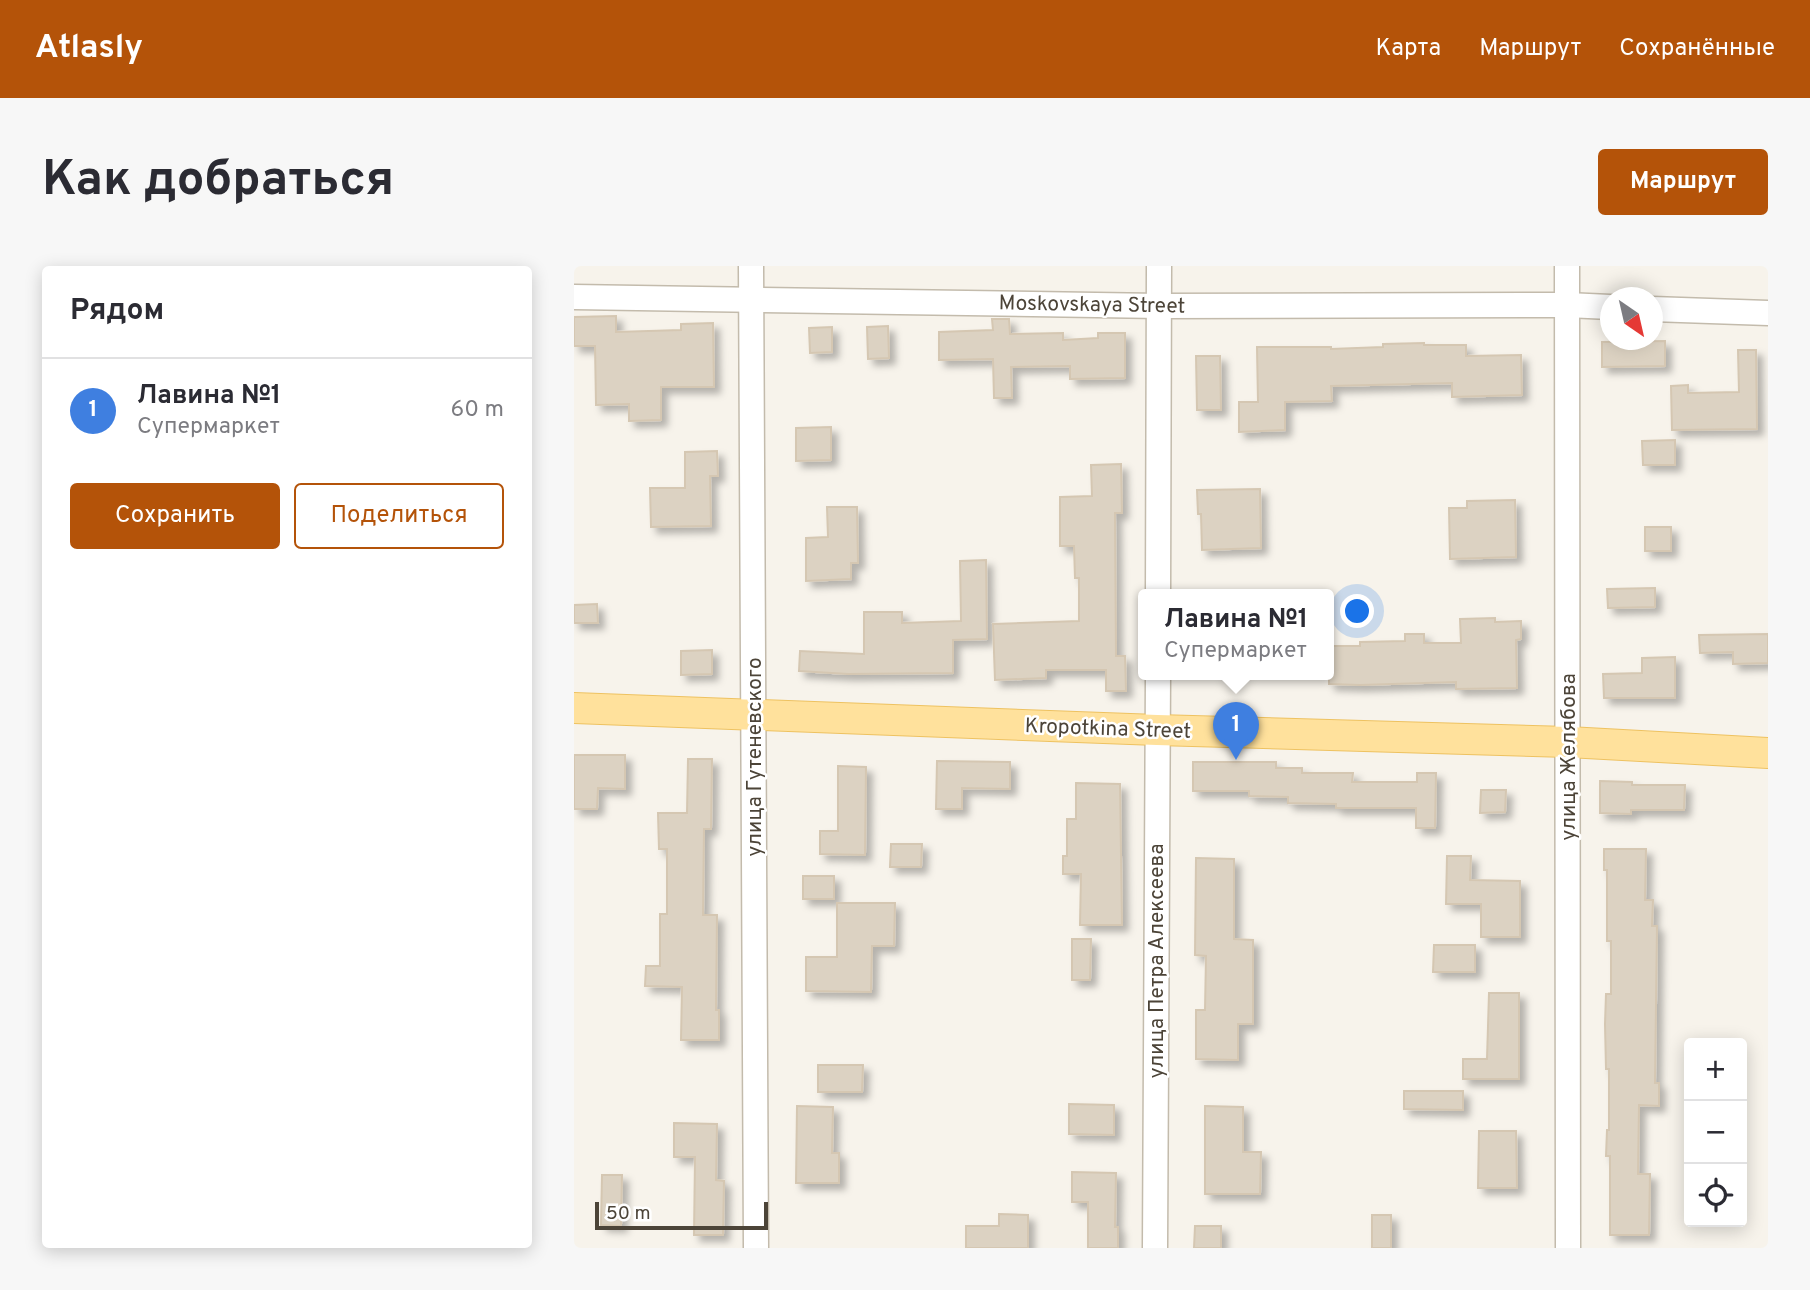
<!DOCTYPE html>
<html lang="ru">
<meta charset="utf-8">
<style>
:root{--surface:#fff;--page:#f7f7f7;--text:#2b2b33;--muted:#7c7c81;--line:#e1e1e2;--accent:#b45309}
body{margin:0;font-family:Overpass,sans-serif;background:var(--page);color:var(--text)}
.controls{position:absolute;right:21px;bottom:21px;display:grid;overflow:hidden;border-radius:7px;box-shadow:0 4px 18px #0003}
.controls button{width:63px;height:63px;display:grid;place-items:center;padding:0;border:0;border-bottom:2px solid var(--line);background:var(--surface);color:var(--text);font:35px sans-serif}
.compass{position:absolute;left:1026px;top:21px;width:63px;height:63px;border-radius:50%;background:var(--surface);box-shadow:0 4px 18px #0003;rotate:146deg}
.scale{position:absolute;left:21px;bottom:18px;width:173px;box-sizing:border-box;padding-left:7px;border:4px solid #4c4438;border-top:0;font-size:19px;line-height:24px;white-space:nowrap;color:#4c4438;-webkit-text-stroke:5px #fff;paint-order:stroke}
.you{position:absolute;left:784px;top:346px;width:24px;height:24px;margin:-18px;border:5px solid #fff;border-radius:50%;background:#1a73e8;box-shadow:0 0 0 10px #1a73e833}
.badge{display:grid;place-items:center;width:46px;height:46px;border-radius:50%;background:var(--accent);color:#fff;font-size:23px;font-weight:700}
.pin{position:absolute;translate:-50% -58px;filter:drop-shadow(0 2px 4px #0008)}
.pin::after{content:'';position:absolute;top:37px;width:24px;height:21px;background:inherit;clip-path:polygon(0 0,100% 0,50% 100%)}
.popup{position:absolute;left:564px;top:323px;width:196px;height:91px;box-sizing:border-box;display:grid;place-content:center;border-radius:7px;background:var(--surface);filter:drop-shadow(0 2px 5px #0005);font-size:23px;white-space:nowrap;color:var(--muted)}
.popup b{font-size:26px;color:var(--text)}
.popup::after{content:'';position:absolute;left:50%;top:100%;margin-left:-14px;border:14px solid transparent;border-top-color:var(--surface)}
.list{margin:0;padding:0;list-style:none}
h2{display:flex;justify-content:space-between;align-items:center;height:91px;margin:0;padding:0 28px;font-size:30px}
h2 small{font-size:23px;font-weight:400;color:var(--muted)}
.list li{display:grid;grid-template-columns:46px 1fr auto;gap:21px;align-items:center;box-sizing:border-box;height:105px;padding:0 28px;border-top:2px solid var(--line)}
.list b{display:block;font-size:26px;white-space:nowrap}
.list p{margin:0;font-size:23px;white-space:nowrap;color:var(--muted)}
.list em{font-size:23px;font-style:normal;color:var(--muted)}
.actions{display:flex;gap:14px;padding:21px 28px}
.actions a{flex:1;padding:16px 0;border:2px solid var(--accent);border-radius:7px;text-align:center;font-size:24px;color:var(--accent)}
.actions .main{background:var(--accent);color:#fff}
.icon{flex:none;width:38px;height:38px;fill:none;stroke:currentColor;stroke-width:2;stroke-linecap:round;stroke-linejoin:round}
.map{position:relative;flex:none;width:1194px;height:982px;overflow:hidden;border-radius:7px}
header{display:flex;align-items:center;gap:42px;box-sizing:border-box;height:98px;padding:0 35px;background:var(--accent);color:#fff}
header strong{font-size:33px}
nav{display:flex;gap:38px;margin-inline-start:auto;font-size:24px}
.intro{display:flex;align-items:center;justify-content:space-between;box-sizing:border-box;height:168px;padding:0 42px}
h1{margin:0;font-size:49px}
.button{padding:18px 32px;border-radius:7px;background:var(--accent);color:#fff;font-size:24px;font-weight:700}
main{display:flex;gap:42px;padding:0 42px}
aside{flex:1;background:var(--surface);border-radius:7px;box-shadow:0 4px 18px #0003}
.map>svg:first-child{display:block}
.building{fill:#dcd2c2;stroke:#d5c7b2;stroke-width:2;filter:url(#shadow)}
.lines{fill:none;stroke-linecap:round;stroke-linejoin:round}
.minor-casing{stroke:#c3bbac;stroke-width:27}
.major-casing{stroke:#eec261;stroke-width:32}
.minor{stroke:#fff;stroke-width:24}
.major{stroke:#ffe19c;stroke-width:30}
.labels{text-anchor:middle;stroke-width:5;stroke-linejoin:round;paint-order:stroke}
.street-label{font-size:21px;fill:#4c4438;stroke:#fff}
</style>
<header>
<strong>Atlasly</strong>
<nav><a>Карта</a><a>Маршрут</a><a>Сохранённые</a></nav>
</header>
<div class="intro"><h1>Как добраться</h1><a class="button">Маршрут</a></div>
<main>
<aside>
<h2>Рядом<small></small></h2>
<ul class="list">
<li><span class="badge" style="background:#3f7fe0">1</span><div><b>Лавина №1</b><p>Супермаркет</p></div><em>60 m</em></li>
</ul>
<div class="actions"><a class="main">Сохранить</a><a>Поделиться</a></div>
</aside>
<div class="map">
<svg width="1194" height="982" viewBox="0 0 1194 982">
<defs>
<filter id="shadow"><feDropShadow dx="6" dy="6" stdDeviation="3.5" flood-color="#0004"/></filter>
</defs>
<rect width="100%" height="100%" fill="#f7f3eb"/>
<!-- building -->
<g class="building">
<path d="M 42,50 L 42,66 L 107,64 L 107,58 L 139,57 L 140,121 L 87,121 L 87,154 L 55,155 L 55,138 L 22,139 L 21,80 L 0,80 L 0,51 Z"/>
<path d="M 418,53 L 435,53 L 436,68 L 489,67 L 489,74 L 524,72 L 524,67 L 551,67 L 551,112 L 496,113 L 496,100 L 437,101 L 438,132 L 420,132 L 419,93 L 365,94 L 365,66 L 419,64 Z"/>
<path d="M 314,60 L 315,92 L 294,93 L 293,61 Z"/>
<path d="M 258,61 L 258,86 L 236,87 L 235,62 Z"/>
<path d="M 1091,75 L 1091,100 L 1028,101 L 1028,76 Z"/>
<path d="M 850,77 L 850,79 L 892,79 L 892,90 L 947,89 L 948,129 L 878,131 L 878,117 L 757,120 L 758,135 L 711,136 L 711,164 L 665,166 L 665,136 L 684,136 L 683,81 L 757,81 L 757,83 L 809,81 L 809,78 Z"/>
<path d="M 1164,84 L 1182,84 L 1183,163 L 1098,164 L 1097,120 L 1114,119 L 1114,127 L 1165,126 Z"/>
<path d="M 622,90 L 646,90 L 647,144 L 623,144 Z"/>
<path d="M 257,161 L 257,194 L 222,195 L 222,162 Z"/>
<path d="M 1101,174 L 1101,199 L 1069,199 L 1068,175 Z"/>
<path d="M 143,185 L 144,210 L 136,210 L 137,260 L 77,261 L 76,222 L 111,222 L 111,186 Z"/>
<path d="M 547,198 L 548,247 L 541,247 L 542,390 L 551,390 L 552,425 L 532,425 L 532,404 L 472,404 L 472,412 L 421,414 L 419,358 L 505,355 L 505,312 L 501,312 L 500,280 L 486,280 L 486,231 L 518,230 L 517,199 Z"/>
<path d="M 686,223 L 687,282 L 628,284 L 627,248 L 624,248 L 623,224 Z"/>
<path d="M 941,234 L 942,291 L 876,293 L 875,242 L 893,242 L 893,235 Z"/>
<path d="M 253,241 L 283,241 L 284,297 L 277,297 L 277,313 L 232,315 L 232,272 L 254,271 Z"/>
<rect x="1071" y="261" width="26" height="24"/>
<path d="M 412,294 L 413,373 L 379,374 L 379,407 L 274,408 L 225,405 L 226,385 L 290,388 L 290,346 L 328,346 L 328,357 L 387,355 L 386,295 Z"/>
<path d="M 1081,322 L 1081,341 L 1034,342 L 1033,323 Z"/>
<path d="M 23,338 L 24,357 L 0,357 L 0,339 Z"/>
<path d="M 921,352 L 921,356 L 947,355 L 947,373 L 942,374 L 943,422 L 882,423 L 882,416 L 786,419 L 755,418 L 755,380 L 786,380 L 786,376 L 831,375 L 831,368 L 850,368 L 850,377 L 887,377 L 886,353 Z"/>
<path d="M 1194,368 L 1194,397 L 1159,398 L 1159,386 L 1126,387 L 1125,369 Z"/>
<path d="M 138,384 L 138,408 L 107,409 L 107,385 Z"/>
<path d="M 1101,391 L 1101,432 L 1030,432 L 1029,408 L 1068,407 L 1068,392 Z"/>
<path d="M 0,489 L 51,489 L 51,523 L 24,522 L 23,543 L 0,543 Z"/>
<path d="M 114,493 L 138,493 L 137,563 L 130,563 L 129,649 L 143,649 L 142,744 L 145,744 L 145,774 L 107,774 L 108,721 L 71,720 L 72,700 L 86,700 L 86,648 L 93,648 L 93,583 L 85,583 L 84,547 L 113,547 Z"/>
<path d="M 363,495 L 436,496 L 436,523 L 388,522 L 388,543 L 362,543 Z"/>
<path d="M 619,496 L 702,496 L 702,502 L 728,502 L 728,507 L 779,507 L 778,516 L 843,516 L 843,507 L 862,507 L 861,562 L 842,562 L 842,542 L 762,542 L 762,538 L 714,537 L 714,531 L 675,530 L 675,525 L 619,525 Z"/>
<path d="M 264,500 L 292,501 L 291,589 L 246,588 L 246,565 L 264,565 Z"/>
<path d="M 1026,515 L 1058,516 L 1058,519 L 1111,519 L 1110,544 L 1057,544 L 1057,548 L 1026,547 Z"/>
<path d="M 502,517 L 546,518 L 548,659 L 506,659 L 507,608 L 489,608 L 489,590 L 493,590 L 493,553 L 502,553 Z"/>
<path d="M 907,524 L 932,524 L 931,546 L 906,547 Z"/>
<path d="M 317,578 L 348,578 L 347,601 L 316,601 Z"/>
<path d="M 1030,583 L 1072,583 L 1071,634 L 1079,634 L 1078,660 L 1083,660 L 1081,817 L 1085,817 L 1085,840 L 1065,839 L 1064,908 L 1076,908 L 1075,969 L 1036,969 L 1036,890 L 1032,890 L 1033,864 L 1035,864 L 1035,803 L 1032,803 L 1031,758 L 1032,728 L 1037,728 L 1037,675 L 1033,675 L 1033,604 L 1030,604 Z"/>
<path d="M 873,590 L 897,590 L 896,614 L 946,615 L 946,671 L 907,671 L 907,638 L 872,638 Z"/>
<path d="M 622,592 L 660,593 L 660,673 L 679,674 L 679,758 L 664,758 L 664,794 L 622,793 L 622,744 L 631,744 L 632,690 L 621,689 Z"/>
<rect x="229" y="610" width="31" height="23"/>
<path d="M 263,637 L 321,637 L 320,680 L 298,680 L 297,726 L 232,725 L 232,691 L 263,691 Z"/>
<path d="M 498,673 L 517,673 L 516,714 L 498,714 Z"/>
<path d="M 860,679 L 901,679 L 901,706 L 859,706 Z"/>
<path d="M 915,727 L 945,727 L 945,813 L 889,813 L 889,793 L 913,793 Z"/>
<path d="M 244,799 L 289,799 L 288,826 L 244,826 Z"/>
<path d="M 830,825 L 889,825 L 889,844 L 830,843 Z"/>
<path d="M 495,838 L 540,839 L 540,869 L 495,868 Z"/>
<path d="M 223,840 L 259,841 L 258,887 L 265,887 L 265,917 L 222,917 Z"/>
<path d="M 631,840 L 669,841 L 669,886 L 687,886 L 686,928 L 631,928 Z"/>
<path d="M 100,857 L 143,858 L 142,914 L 150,915 L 149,969 L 120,969 L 121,891 L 100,891 Z"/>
<path d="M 905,865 L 942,865 L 943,922 L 904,922 Z"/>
<path d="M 498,906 L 542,907 L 541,961 L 544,961 L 544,982 L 514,982 L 514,936 L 498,936 Z"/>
<path d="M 28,909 L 48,909 L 47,960 L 27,959 Z"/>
<path d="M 425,948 L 454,949 L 454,982 L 392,982 L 392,960 L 425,960 Z"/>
<rect x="798" y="949" width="19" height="33"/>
<path d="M 621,960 L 647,960 L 647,982 L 620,982 Z"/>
</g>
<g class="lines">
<defs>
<g id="minor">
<path d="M 177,0 L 182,982"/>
<path d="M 993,0 L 994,982"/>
<path d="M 0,31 L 586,40 L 993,39 L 1036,41"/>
<path d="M 1078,43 L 1194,47"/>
<path d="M 584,328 L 585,0"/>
<path d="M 581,982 L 584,408"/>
</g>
<path id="major" d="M 0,442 L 583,464 L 994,476 L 1194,487"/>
</defs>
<!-- minor casing -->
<use href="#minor" class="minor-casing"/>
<!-- major casing -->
<use href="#major" class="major-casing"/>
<!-- minor -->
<use href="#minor" class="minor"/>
<!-- major -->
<use href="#major" class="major"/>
</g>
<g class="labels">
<!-- street labels -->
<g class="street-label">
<text transform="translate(518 38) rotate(1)" y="7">Moskovskaya Street</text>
<text transform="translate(534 462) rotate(2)" y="7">Kropotkina Street</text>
<text transform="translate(180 491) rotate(-90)" y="7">улица Гутеневского</text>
<text transform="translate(994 491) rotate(-90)" y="7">улица Желябова</text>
<text transform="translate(582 695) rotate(-90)" y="7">улица Петра Алексеева</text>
</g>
</g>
</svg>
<div class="controls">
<button>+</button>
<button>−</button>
<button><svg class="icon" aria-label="locate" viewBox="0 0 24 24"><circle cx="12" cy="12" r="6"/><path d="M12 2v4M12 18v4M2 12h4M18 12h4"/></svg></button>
</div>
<svg class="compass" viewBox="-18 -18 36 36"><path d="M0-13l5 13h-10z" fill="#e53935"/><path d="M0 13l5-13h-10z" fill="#7c7c81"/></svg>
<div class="scale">50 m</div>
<div class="you"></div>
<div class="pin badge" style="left:662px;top:494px;background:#3f7fe0">1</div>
<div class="popup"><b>Лавина №1</b>Супермаркет</div>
</div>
</main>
